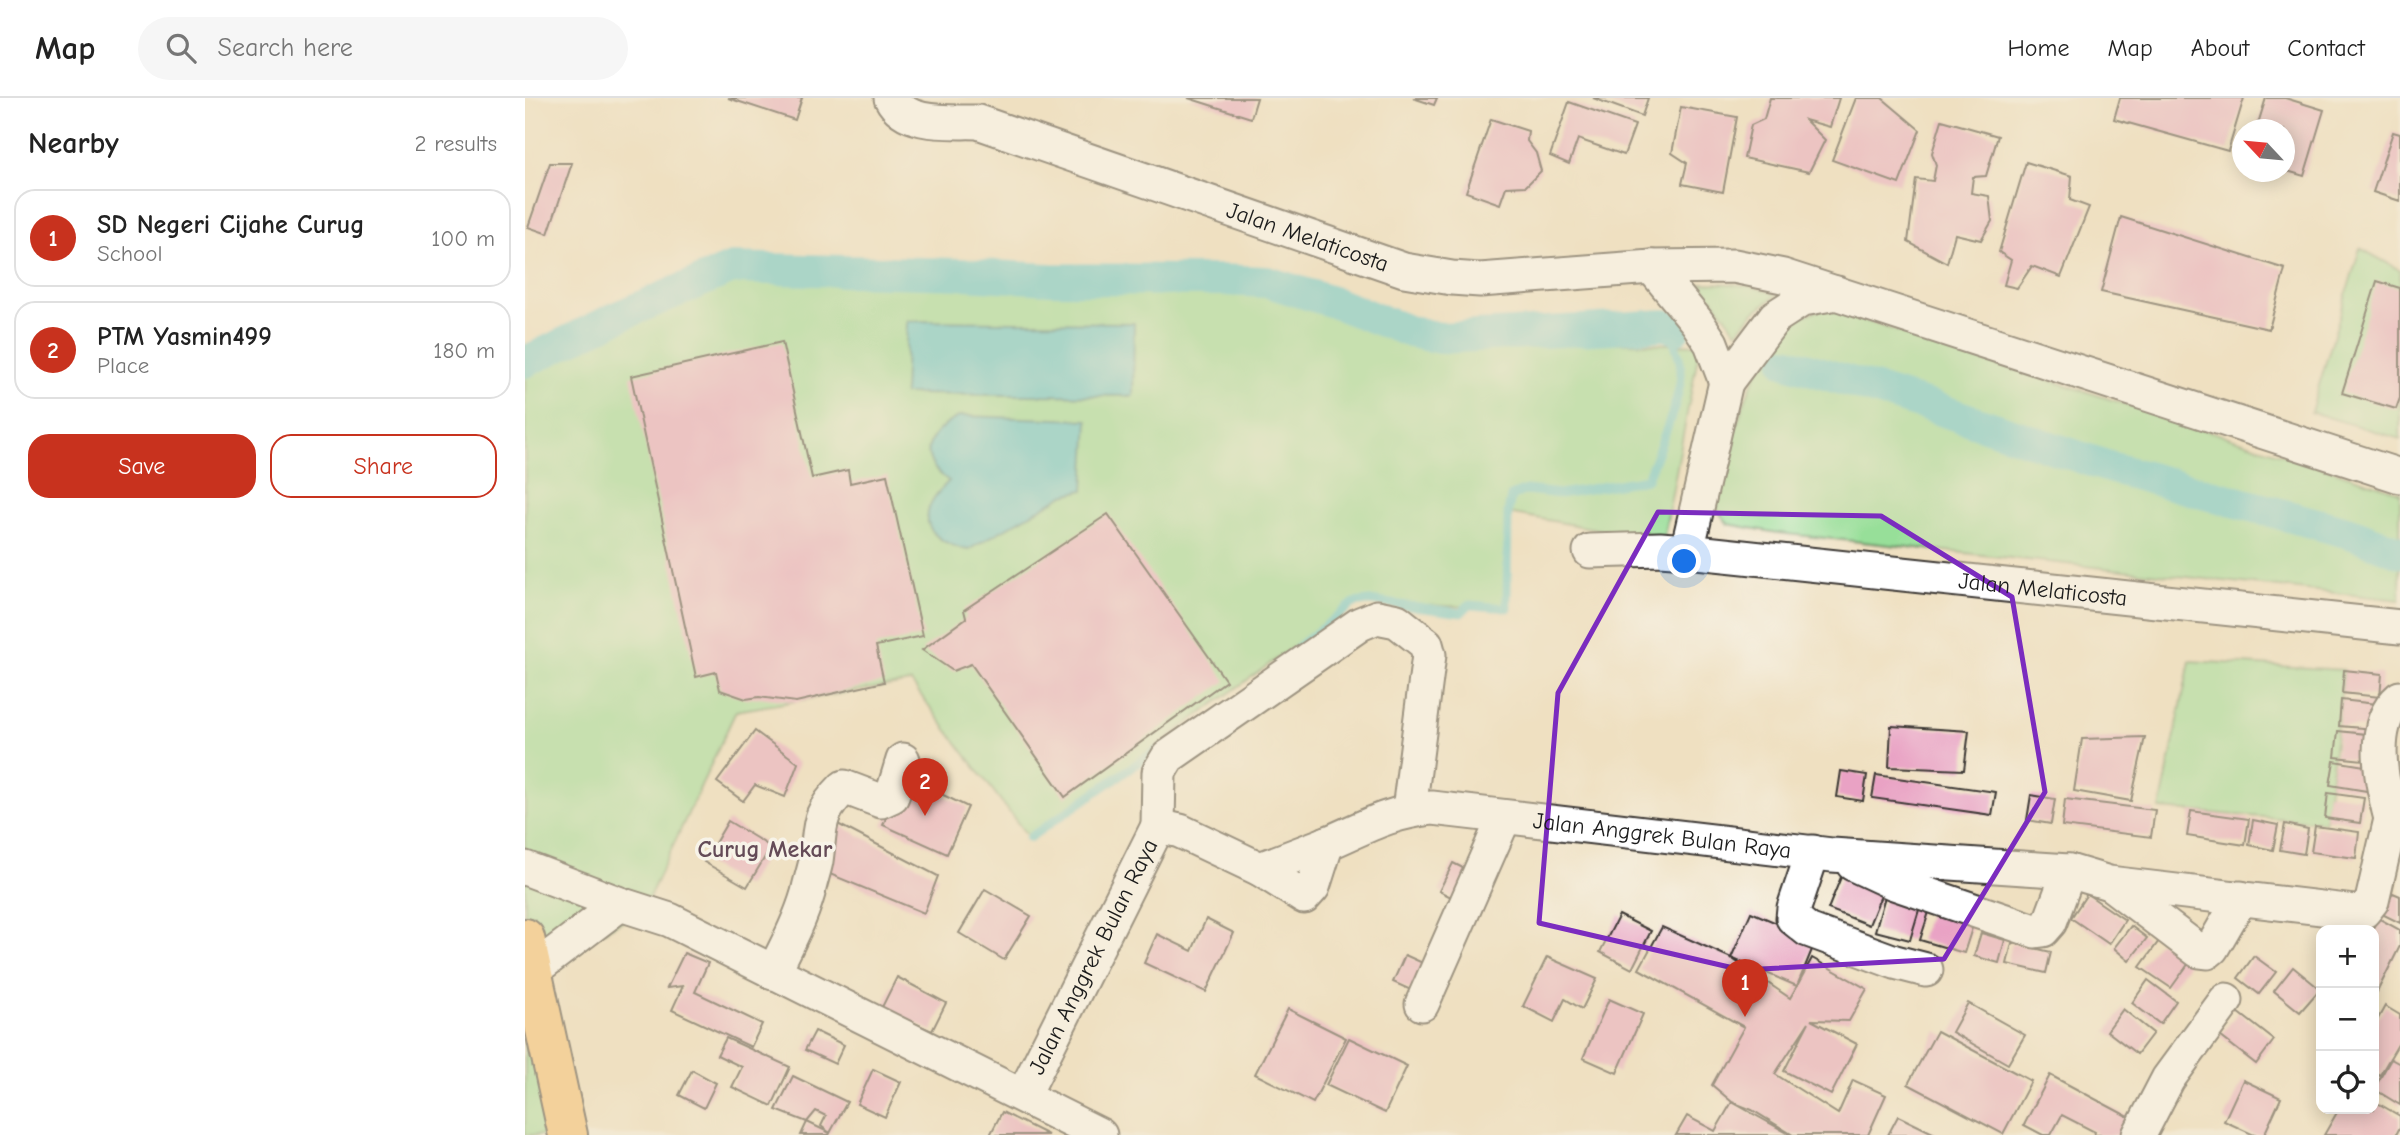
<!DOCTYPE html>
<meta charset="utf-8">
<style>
:root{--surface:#fff;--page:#f6f6f6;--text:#222;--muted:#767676;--line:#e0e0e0;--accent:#c8321e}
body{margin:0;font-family:"Comic Neue",sans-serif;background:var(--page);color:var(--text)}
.controls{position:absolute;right:21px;bottom:21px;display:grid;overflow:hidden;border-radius:14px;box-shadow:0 4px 18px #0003}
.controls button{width:63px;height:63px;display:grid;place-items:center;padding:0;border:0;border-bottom:2px solid var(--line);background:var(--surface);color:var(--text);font:35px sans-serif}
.compass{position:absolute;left:1707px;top:21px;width:63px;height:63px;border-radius:50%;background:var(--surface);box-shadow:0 4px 18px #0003;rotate:296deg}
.you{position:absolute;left:1160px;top:464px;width:24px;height:24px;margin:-18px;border:5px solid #fff;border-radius:50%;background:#1a73e8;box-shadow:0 0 0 10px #1a73e833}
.badge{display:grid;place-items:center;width:46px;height:46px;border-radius:50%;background:var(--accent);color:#fff;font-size:23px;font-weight:700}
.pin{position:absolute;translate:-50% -58px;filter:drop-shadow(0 2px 4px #0008)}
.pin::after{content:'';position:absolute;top:37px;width:24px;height:21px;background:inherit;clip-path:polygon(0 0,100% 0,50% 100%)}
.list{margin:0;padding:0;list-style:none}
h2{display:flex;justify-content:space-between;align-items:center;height:91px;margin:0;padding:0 28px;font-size:30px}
h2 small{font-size:23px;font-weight:400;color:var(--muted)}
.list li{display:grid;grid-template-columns:46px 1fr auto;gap:21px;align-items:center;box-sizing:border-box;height:98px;margin:0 14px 14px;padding:0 14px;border:2px solid var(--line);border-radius:21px}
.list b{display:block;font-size:26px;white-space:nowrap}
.list p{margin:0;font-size:23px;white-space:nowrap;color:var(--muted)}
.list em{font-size:23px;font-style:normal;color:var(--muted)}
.actions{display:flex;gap:14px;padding:21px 28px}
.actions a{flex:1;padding:16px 0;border:2px solid var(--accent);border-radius:21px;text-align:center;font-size:24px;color:var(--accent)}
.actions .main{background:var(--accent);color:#fff}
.icon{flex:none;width:38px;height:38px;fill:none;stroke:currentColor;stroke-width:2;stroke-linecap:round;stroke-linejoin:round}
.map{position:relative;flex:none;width:1875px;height:1037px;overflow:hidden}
header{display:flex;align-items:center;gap:42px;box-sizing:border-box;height:98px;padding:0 35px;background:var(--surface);border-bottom:2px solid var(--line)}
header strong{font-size:33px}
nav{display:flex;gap:38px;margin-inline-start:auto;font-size:24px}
.search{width:490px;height:63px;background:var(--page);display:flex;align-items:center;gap:18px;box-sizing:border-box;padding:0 24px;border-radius:38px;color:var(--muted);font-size:26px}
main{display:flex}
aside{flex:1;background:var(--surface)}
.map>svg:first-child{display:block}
.green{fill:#97df99;stroke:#5a7e5a;stroke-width:2}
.water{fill:#5ac7cf;stroke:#3b7276;stroke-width:2}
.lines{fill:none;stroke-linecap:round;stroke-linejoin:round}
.stream{stroke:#5ac7cf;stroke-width:9}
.canal{stroke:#5ac7cf;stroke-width:32}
.building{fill:#e9a2c4}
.minor-casing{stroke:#3c3935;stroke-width:37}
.trunk-casing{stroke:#3c3935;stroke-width:42}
.minor{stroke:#fff;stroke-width:33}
.trunk{stroke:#f9bf6d;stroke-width:38}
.marked{fill:none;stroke:#7b2cbf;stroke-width:5;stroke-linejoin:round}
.labels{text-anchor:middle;stroke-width:7;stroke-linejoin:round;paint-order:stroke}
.street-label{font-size:23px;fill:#1c1c1c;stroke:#f7f3e8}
.neighbourhood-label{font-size:24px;font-weight:bold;fill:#644b57;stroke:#f7f3e8}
</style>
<header>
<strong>Map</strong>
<div class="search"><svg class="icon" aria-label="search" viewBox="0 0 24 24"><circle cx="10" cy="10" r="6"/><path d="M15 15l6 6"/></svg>Search here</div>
<nav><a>Home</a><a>Map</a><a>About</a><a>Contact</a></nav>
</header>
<main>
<aside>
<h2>Nearby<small>2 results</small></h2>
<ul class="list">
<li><span class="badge">1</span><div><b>SD Negeri Cijahe Curug</b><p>School</p></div><em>100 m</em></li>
<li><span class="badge">2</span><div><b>PTM Yasmin499</b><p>Place</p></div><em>180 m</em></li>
</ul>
<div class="actions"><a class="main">Save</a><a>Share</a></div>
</aside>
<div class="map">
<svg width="1875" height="1037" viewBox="0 0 1875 1037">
<rect width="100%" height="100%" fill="#f7f3e8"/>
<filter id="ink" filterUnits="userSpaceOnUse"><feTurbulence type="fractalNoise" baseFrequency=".0143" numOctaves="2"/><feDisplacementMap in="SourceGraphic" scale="14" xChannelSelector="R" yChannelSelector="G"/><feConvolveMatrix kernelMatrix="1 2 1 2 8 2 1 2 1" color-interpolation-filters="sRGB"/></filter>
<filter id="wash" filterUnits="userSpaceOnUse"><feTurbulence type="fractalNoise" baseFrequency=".00686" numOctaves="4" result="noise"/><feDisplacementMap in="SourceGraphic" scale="28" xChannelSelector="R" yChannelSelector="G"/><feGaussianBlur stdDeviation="1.57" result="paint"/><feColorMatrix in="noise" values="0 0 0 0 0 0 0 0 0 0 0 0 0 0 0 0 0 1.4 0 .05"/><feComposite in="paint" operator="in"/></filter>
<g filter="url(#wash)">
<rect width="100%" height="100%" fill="#efe0c1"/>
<!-- green -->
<g class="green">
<path d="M 1835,150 L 1875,172 L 1875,341 L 1786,314 Z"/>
<path d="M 207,170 L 743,184 L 915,240 L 1175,247 L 1138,443 L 983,415 L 982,510 L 829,505 L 504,740 L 386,584 L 211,613 L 118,812 L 7,872 L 43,1037 L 0,1037 L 0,264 L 85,222 Z"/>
<path d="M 1176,185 C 1203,185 1227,186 1252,197 L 1229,214 L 1212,234 Z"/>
<path d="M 1300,210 L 1875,394 L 1875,502 L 1253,435 L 1203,426 L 1190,408 C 1204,351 1224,260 1271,222 C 1278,216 1291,214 1300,210 Z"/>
<path d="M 1665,563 L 1819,572 L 1800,724 L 1635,711 Z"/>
</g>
<!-- water -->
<g class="water">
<path d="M 382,223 L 609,225 L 608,298 L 379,296 Z"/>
<path d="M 435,318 L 563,322 L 559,392 L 539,397 L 443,452 C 416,446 390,430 409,400 C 413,394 419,388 424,383 C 389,359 403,334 435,318 Z"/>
</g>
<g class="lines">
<!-- stream -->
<g class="stream">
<path d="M 773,549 L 829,505 L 844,503 L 936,515 L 944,507 L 982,510 L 983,415 L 986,398 L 1001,392 L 1035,396 L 1122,381 C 1133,351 1153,309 1156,278 C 1157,259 1149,242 1140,227"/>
<path d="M 504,740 L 632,652"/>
</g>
<!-- canal -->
<g class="canal">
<path d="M 0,264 L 94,218 L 207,170 L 438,176 L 526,181 L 696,182 L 743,184 L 808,204 L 886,234 L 915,240 L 1140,227 L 1150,231"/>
<path d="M 1261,264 L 1407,309 L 1584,369 L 1825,435 L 1875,454"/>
</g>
</g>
<g id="blocks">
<!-- building -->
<g class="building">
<path d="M 203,0 L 277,0 L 270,22 Z"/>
<path d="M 663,0 L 732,0 L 726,20 Z"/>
<path d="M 888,0 L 912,0 L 909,7 Z"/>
<path d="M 1068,0 L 1123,0 L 1117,18 Z"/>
<path d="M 1245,0 L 1314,0 L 1305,29 L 1280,22 L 1300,42 L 1284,74 L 1219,60 L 1226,27 L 1239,21 Z"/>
<path d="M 1331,0 L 1357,0 L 1395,32 L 1374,86 L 1307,62 Z"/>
<path d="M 1595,0 L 1719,0 L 1703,53 L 1589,21 Z"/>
<path d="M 1741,0 L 1760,0 L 1799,12 L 1779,78 L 1759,72 L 1759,32 L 1731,32 Z"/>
<path d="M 1044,4 L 1110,27 L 1099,57 L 1053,41 L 1044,66 L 1025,58 Z"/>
<path d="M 1156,9 L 1212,19 L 1198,94 L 1157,86 L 1162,65 L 1147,55 Z"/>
<path d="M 966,21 L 1003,33 L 1002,43 L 1011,55 L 1016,73 L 1001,88 L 981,89 L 975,106 L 941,94 Z"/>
<path d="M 1417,22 L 1473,38 L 1461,78 L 1448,79 L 1446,95 L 1464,98 L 1467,123 L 1456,142 L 1430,136 L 1422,165 L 1383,144 L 1391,81 L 1408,83 L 1411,67 L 1407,55 Z"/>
<path d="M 1868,34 L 1875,36 L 1875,103 L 1848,94 Z"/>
<path d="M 1501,64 L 1547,78 L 1545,102 L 1564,109 L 1536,179 L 1507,168 L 1492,190 L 1479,187 L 1486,162 L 1474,154 Z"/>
<path d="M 25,65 L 47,65 L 23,136 L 3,129 Z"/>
<path d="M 1596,119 L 1760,171 L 1744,231 L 1576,194 Z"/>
<path d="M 1852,183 L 1875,190 L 1875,300 L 1871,311 L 1817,295 Z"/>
<path d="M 257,244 L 287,380 L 323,372 L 325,385 L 362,377 L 398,538 L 351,548 L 359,584 L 271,604 L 234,599 L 221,601 L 195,592 L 191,574 L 171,579 L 106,278 Z"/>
<path d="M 583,416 L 701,583 L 540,699 L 446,566 L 428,573 L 397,552 L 441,520 L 439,512 Z"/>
<path d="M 1819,572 L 1857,576 L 1855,599 L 1817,595 Z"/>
<path d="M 1816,602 L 1851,606 L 1849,631 L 1814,628 Z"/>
<path d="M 1366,628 L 1444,633 L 1439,672 L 1364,669 Z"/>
<path d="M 230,633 L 273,665 L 260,699 L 230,687 L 218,703 L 192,684 Z"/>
<path d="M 1813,633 L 1850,637 L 1848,663 L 1810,659 Z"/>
<path d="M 1620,639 L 1606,703 L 1549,693 L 1557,641 Z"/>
<path d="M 1809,663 L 1846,669 L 1842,693 L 1805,687 Z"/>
<path d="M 1316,673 L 1342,677 L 1338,703 L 1312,699 Z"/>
<path d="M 1351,677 L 1471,694 L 1467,717 L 1347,700 Z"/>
<path d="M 379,678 L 443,709 L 422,756 L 358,727 Z"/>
<path d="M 1803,695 L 1839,700 L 1835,725 L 1800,720 Z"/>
<path d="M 1506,697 L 1530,701 L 1526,726 L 1502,722 Z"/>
<path d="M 1540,701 L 1630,712 L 1626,739 L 1537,728 Z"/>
<path d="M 1666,713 L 1724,721 L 1720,747 L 1662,738 Z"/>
<path d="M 303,721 L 413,778 L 399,815 L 295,772 Z"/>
<path d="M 1728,722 L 1753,727 L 1748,752 L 1724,747 Z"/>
<path d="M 203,723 L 246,749 L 222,789 L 179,764 Z"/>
<path d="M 1760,726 L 1783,731 L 1779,756 L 1755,752 Z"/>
<path d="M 1790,728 L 1834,734 L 1831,760 L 1786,754 Z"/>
<path d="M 928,765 L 948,775 L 934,803 L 914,793 Z"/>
<path d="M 1316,779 L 1357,795 L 1344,827 L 1303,811 Z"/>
<path d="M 460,791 L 506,818 L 479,862 L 434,835 Z"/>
<path d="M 1361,795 L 1396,805 L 1385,842 L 1350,833 Z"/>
<path d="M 1868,795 L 1875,798 L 1875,825 L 1857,816 Z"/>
<path d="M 1562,796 L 1600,822 L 1584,846 L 1546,820 Z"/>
<path d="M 1226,814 L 1291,842 L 1272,888 L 1287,860 L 1342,891 L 1324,923 L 1286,922 L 1332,946 L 1306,997 L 1259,973 L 1284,924 L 1250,976 L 1313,1016 L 1328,982 L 1361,997 L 1343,1037 L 1268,1037 L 1227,1012 L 1207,1004 L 1266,1037 L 1151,1037 L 1162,1018 L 1190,1033 L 1207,1004 L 1187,987 L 1219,929 L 1114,871 L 1137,829 L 1206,860 L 1265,900 L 1272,888 L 1206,860 Z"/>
<path d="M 1404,814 L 1448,827 L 1439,855 L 1395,842 Z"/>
<path d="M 1094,817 L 1126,833 L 1107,871 L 1075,854 Z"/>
<path d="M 1853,820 L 1875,832 L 1875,848 L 1852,894 L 1849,892 L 1849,832 L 1847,832 Z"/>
<path d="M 681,821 L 709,835 L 681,894 L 619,865 L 632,836 L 667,853 Z"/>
<path d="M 1606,828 L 1622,840 L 1604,863 L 1589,850 Z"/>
<path d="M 1456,835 L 1480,842 L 1474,865 L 1449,858 Z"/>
<path d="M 1634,843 L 1664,865 L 1646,890 L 1615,869 Z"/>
<path d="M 1487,845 L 1526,854 L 1521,875 L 1482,866 Z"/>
<path d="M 159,855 L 183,865 L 170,894 L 237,926 L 226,949 L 147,912 L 158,888 L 142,890 Z"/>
<path d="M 880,857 L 900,866 L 888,893 L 868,884 Z"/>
<path d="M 1729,858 L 1751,874 L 1734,896 L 1713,880 Z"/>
<path d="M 1022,859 L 1072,881 L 1057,911 L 1040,901 L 1029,924 L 998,908 Z"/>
<path d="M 1768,869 L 1795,891 L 1775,914 L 1749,893 Z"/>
<path d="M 372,879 L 421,905 L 407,933 L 385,923 L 381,931 L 353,917 Z"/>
<path d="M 1623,882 L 1651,903 L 1635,926 L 1607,905 Z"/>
<path d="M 1084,901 L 1118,916 L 1092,975 L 1058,960 Z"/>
<path d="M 1443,905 L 1500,937 L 1483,966 L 1427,934 Z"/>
<path d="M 1860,908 L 1875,917 L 1875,943 L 1855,977 L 1849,974 L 1849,928 Z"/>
<path d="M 763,911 L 821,940 L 788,1005 L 730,976 Z"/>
<path d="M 1598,911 L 1628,935 L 1612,956 L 1582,933 Z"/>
<path d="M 1713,914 L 1749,942 L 1731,966 L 1695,938 Z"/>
<path d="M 290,933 L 319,947 L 310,966 L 280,952 Z"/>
<path d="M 1412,933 L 1506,983 L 1478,1036 L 1383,986 Z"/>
<path d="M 201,940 L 265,969 L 247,1008 L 207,989 L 217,969 L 192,957 Z"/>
<path d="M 824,940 L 882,968 L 860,1015 L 801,987 Z"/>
<path d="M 1866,961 L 1875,966 L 1875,1007 L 1849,991 Z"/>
<path d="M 348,971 L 376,984 L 360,1019 L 332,1006 Z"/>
<path d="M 167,972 L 191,985 L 179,1010 L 154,997 Z"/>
<path d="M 1525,977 L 1615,1025 L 1608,1037 L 1569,1037 L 1570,1034 L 1537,1017 L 1526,1037 L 1518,1037 L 1499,1027 Z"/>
<path d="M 268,978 L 322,1004 L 305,1035 L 296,1028 L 301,1018 L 291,1013 L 282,1024 L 251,1012 Z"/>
<path d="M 1718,982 L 1756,1000 L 1739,1037 L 1729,1037 L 1699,1023 Z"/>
<path d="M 1849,1003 L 1875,1018 L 1875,1029 L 1871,1037 L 1799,1037 L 1814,1011 L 1849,1011 Z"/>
<path d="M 477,1014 L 523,1037 L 465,1037 Z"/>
<path d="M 1373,1018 L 1412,1037 L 1363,1037 Z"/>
<path d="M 282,1024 L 305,1035 L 304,1037 L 276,1037 Z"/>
</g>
</g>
</g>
<g filter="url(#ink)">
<use href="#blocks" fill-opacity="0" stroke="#3c3935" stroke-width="2"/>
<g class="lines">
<defs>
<g id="minor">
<path id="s1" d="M 366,0 C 381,29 426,23 453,24 L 879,172 L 927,180 L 955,182 L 1127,169 L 1209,168 L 1258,178 L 1875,378"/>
<path d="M 1127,169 L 1172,224 L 1186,245 L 1201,284 L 1250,219 L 1278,201 L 1312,195"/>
<path id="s2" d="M 1065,453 L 1135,451 L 1162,453 L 1875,529"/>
<path d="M 1162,453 L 1201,284"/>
<path d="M 1866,721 C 1857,686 1843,627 1875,600"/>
<path d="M 633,728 L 634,674 L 643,659 L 835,526 L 852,519 L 872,523 L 901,546 L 904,557 L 884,712"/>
<path d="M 1288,754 L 1269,810 L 1268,820 L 1283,832 L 1370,864 L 1401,872"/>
<path d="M 1328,766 L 1369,785 L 1510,833 L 1518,832 L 1525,824 L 1544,773"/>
<path d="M 0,770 L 95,806 L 145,822 L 575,1037"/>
<path d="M 735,771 L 779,799 L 788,789 L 802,745"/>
<path d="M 1586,786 L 1674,853 L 1682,854 L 1687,850 L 1716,800"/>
<path d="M 7,873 L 95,806"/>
<path d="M 248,875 C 261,849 275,823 283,795 C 285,784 289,773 291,763 C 296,727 291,717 319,689 L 356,703 L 367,698 L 378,662"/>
<path d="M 897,906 L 979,720"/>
<path id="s3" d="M 498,998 L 633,728 L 655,733 L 735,771 C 758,762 780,754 803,745 C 840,729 865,714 907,710 L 1307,757 L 1544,773 L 1584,785 L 1830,814 L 1839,813 L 1847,803 L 1866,721 L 1875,698"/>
<path d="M 1614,1037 L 1643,981 L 1701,902"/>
</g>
<path id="trunk" d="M 0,840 L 43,1037"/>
</defs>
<!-- minor casing -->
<use href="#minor" class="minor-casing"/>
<!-- trunk casing -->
<use href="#trunk" class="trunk-casing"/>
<!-- minor -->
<use href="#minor" class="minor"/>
<!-- trunk -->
<use href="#trunk" class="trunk"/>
</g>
</g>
<!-- marked area -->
<path d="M0 0H1875V1037H0ZM 1133,414 L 1356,418 L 1487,499 L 1520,694 L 1419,861 L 1217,872 L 1014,825 L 1033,595 Z" fill="#efe0c1" fill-opacity=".55" fill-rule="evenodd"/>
<path class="marked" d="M 1133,414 L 1356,418 L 1487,499 L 1520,694 L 1419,861 L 1217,872 L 1014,825 L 1033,595 Z"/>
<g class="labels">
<!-- street labels -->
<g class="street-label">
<text dy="8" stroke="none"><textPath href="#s1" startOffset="444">Jalan Melaticosta</textPath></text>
<text dy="8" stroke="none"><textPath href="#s2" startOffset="455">Jalan Melaticosta</textPath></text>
<text dy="8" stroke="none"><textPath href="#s3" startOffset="828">Jalan Anggrek Bulan Raya</textPath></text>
<text dy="8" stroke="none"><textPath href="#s3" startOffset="156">Jalan Anggrek Bulan Raya</textPath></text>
</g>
<!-- neighbourhood labels -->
<g class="neighbourhood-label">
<text x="240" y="759">Curug Mekar</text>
</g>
</g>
</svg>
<div class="controls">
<button>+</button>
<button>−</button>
<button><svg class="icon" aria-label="locate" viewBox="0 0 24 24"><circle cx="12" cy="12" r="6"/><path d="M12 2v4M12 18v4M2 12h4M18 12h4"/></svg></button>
</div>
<svg class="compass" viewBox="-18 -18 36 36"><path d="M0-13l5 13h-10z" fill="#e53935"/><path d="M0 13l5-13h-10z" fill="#767676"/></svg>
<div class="you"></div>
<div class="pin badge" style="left:1220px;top:919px">1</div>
<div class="pin badge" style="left:400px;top:718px">2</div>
</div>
</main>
